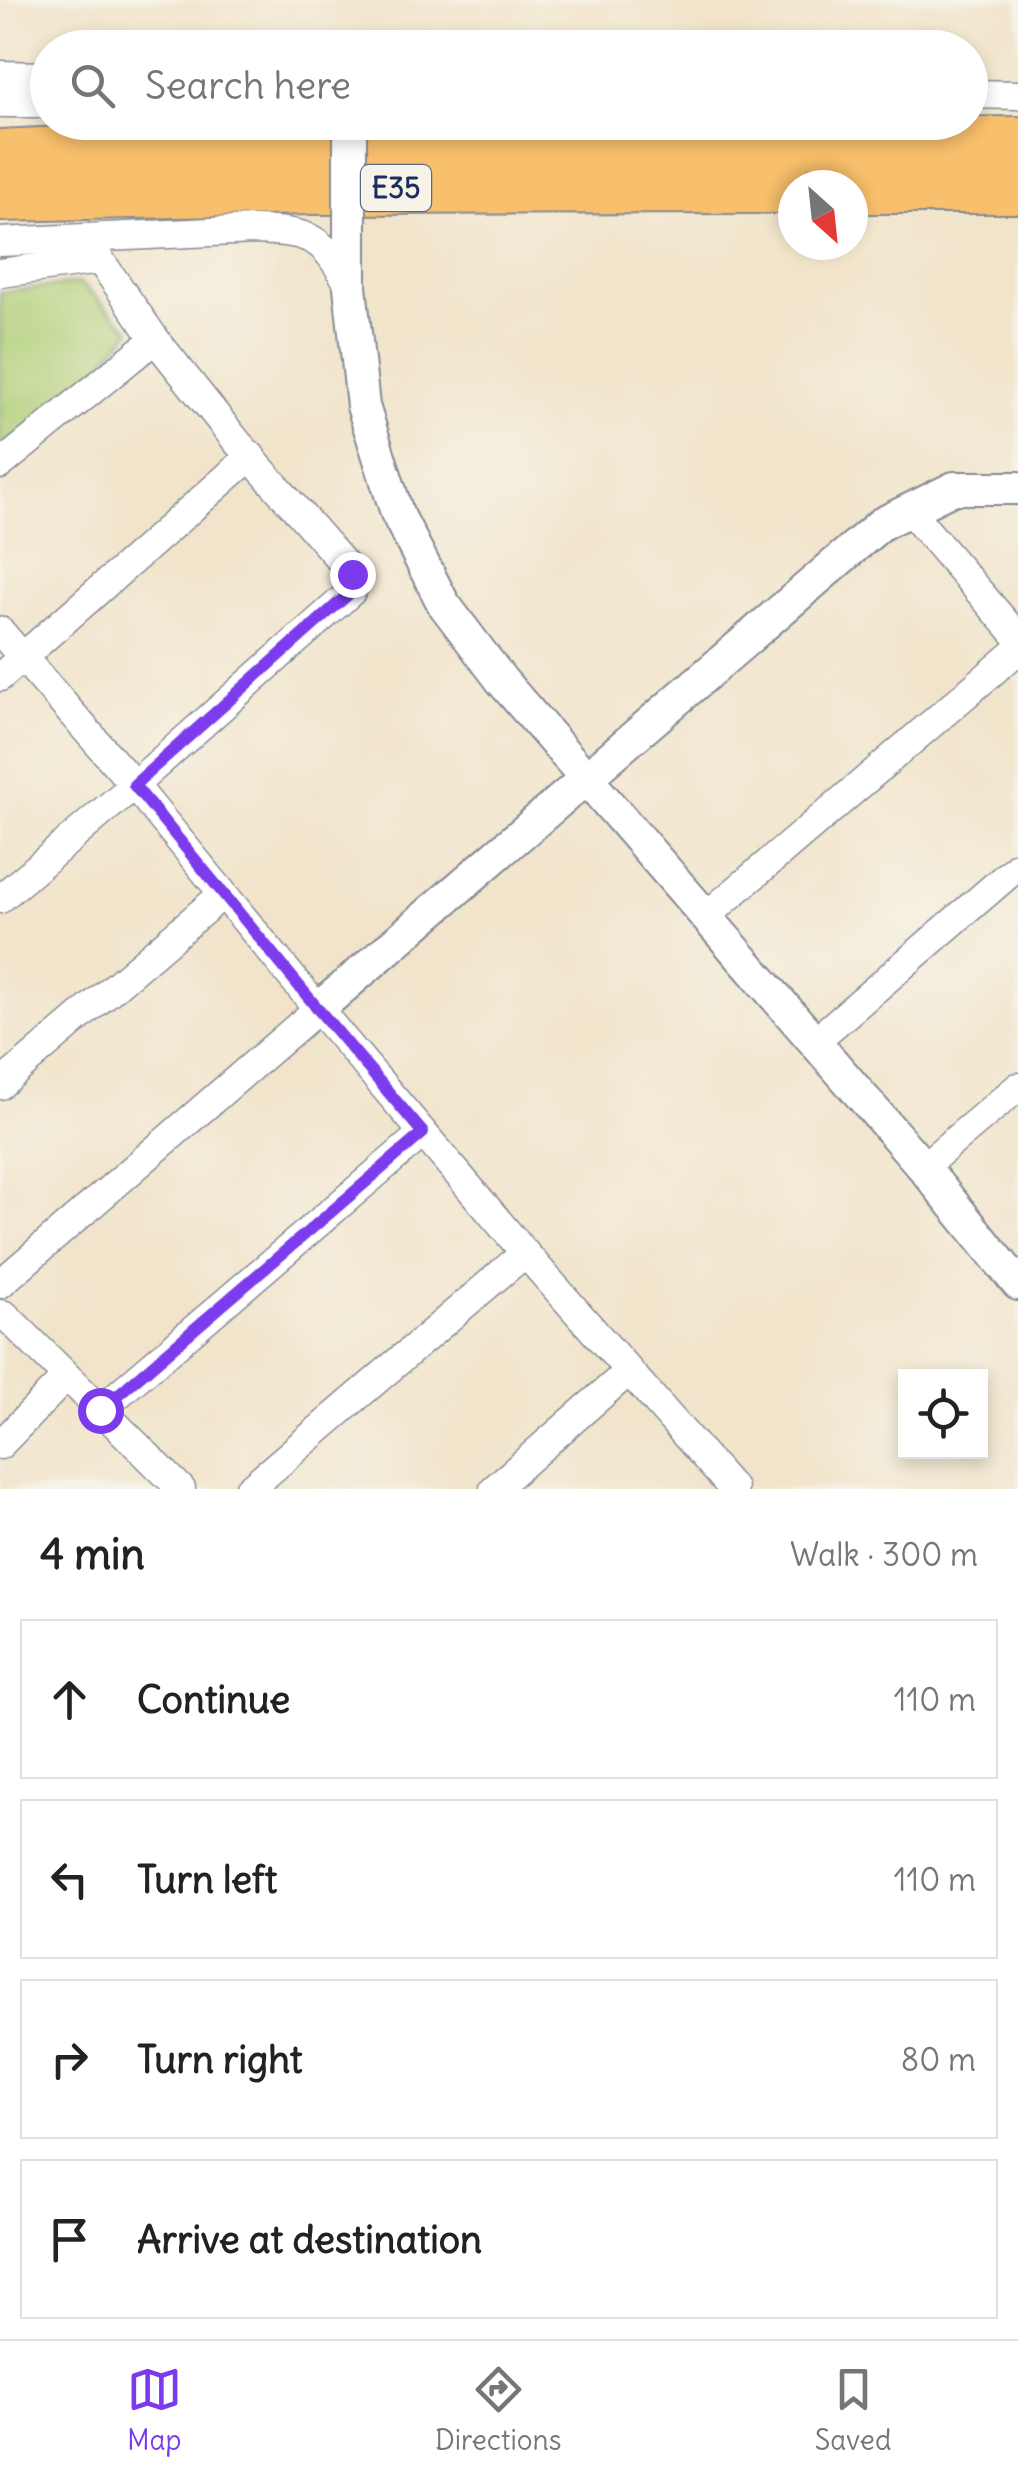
<!DOCTYPE html>
<meta charset="utf-8">
<style>
:root{--surface:#fff;--page:#f2f2f2;--text:#222;--muted:#767676;--line:#e0e0e0;--accent:#7c3aed}
body{margin:0;font-family:Delius,sans-serif;background:var(--page);color:var(--text)}
.controls{position:absolute;right:30px;bottom:30px;display:grid;overflow:hidden;border-radius:0px;box-shadow:0 5px 15px #0003}
.controls button{width:90px;height:90px;display:grid;place-items:center;padding:0;border:0;border-bottom:2px solid var(--line);background:var(--surface);color:var(--text);font:50px sans-serif}
.compass{position:absolute;left:778px;top:170px;width:90px;height:90px;border-radius:50%;background:var(--surface);box-shadow:0 5px 15px #0003;rotate:153deg}
.stop{position:absolute;width:30px;height:30px;margin:-22px;border:8px solid #7c3aed;border-radius:50%;background:#fff}
.stop.end{background:#7c3aed;border-color:#fff;box-shadow:0 2px 10px #0008}
.list{margin:0;padding:0;list-style:none}
h2{display:flex;justify-content:space-between;align-items:center;height:130px;margin:0;padding:0 40px;font-size:42px}
h2 small{font-size:32px;font-weight:400;color:var(--muted)}
.list li{display:grid;grid-template-columns:65px 1fr auto;gap:30px;align-items:center;box-sizing:border-box;height:160px;margin:0 20px 20px;padding:0 20px;border:2px solid var(--line);border-radius:0px}
.list b{display:block;font-size:38px;white-space:nowrap}
.list em{font-size:32px;font-style:normal;color:var(--muted)}
.icon{flex:none;width:55px;height:55px;fill:none;stroke:currentColor;stroke-width:2;stroke-linecap:round;stroke-linejoin:round}
.map{position:relative;flex:none;width:1018px;height:1489px;overflow:hidden}
.search{position:absolute;background:var(--surface);box-shadow:0 5px 15px #0003;left:30px;right:30px;top:30px;height:110px;display:flex;align-items:center;gap:25px;box-sizing:border-box;padding:0 35px;border-radius:55px;color:var(--muted);font-size:38px}
.sheet{height:850px;background:var(--surface)}
nav{display:flex;justify-content:space-around;align-items:center;box-sizing:border-box;height:140px;border-top:2px solid var(--line);background:var(--surface);font-size:28px;color:var(--muted)}
nav a{display:grid;justify-items:center;gap:5px}
nav .on{color:var(--accent)}
.map>svg:first-child{display:block}
.park{fill:#aece75;stroke:#647e6a;stroke-width:2.5}
.lines{fill:none;stroke-linecap:round;stroke-linejoin:round}
.minor-casing{stroke:#868a94;stroke-width:31}
.tertiary-casing{stroke:#868a94;stroke-width:36}
.motorway-casing{stroke:#868a94;stroke-width:54}
.minor{stroke:#fff;stroke-width:28}
.tertiary{stroke:#fff;stroke-width:32}
.motorway{stroke:#f8bf6c;stroke-width:50}
.tertiary-bridge-casing{stroke:#868a94;stroke-width:36;stroke-linecap:butt}
.tertiary-bridge{stroke:#fff;stroke-width:32}
.route{stroke:#7c3aed;stroke-width:12}
.labels{text-anchor:middle;stroke-width:8;stroke-linejoin:round;paint-order:stroke}
.shield{fill:#f7f3e8;stroke:#5d6a87;stroke-width:2.5}
.shield-label{font-size:28px;font-weight:bold;fill:#1b2f5e}
</style>
<div class="map">
<svg width="1018" height="1489" viewBox="0 0 1018 1489">
<rect width="100%" height="100%" fill="#f7f3e8"/>
<filter id="ink" filterUnits="userSpaceOnUse"><feTurbulence type="fractalNoise" baseFrequency=".01" numOctaves="2"/><feDisplacementMap in="SourceGraphic" scale="20" xChannelSelector="R" yChannelSelector="G"/><feConvolveMatrix kernelMatrix="1 2 1 2 8 2 1 2 1" color-interpolation-filters="sRGB"/></filter>
<filter id="wash" filterUnits="userSpaceOnUse"><feTurbulence type="fractalNoise" baseFrequency=".0048" numOctaves="4" result="noise"/><feDisplacementMap in="SourceGraphic" scale="40" xChannelSelector="R" yChannelSelector="G"/><feGaussianBlur stdDeviation="2.25" result="paint"/><feColorMatrix in="noise" values="0 0 0 0 0 0 0 0 0 0 0 0 0 0 0 0 0 1.4 0 .05"/><feComposite in="paint" operator="in"/></filter>
<g filter="url(#wash)">
<rect width="100%" height="100%" fill="#f1e4ca"/>
<!-- park -->
<path class="park" d="M 80,283 L 131,330 L 100,366 L 0,451 L 0,292 Z"/>
</g>
<g filter="url(#ink)">
<g class="lines">
<defs>
<g id="minor">
<path d="M 0,75 L 48,76"/>
<path d="M 970,94 L 1018,95"/>
<path d="M 0,103 L 48,103"/>
<path d="M 0,242 L 254,230 C 311,232 323,236 350,287"/>
<path d="M 0,273 L 100,260 L 155,339"/>
<path d="M 0,465 L 155,339 L 238,443 L 352,573 L 352,591 L 134,785 L 0,899"/>
<path d="M 909,510 L 1018,637"/>
<path d="M 0,631 L 134,785 L 318,1009 L 525,1253 L 733,1489"/>
<path d="M 0,677 L 251,456"/>
<path d="M 705,917 L 1018,650"/>
<path d="M 814,1042 L 1018,866"/>
<path d="M 0,1085 L 223,894"/>
<path d="M 923,1167 L 1018,1087"/>
<path d="M 0,1284 L 318,1009"/>
<path d="M 0,1314 L 5,1315 L 181,1489"/>
<path d="M 100,1410 L 423,1133"/>
<path d="M 0,1445 L 66,1377"/>
<path d="M 249,1489 L 525,1253"/>
<path d="M 494,1489 L 629,1371"/>
</g>
<g id="tertiary">
<path d="M 350,222 L 350,287 L 363,406 L 397,513 L 443,603 L 502,681 L 923,1167 L 1018,1284"/>
<path d="M 318,1009 L 881,524 L 954,488 L 1018,488"/>
</g>
<g id="motorway">
<path d="M 0,155 C 339,138 679,144 1018,142"/>
<path d="M 853,188 L 1018,188"/>
<path d="M 0,196 L 313,189 L 793,188"/>
</g>
</defs>
<!-- minor casing -->
<use href="#minor" class="minor-casing"/>
<!-- tertiary casing -->
<use href="#tertiary" class="tertiary-casing"/>
<!-- motorway casing -->
<use href="#motorway" class="motorway-casing"/>
<!-- minor -->
<use href="#minor" class="minor"/>
<!-- tertiary -->
<use href="#tertiary" class="tertiary"/>
<!-- motorway -->
<use href="#motorway" class="motorway"/>
<defs>
<path id="tertiary-bridge" d="M 350,123 L 350,222"/>
</defs>
<!-- tertiary-bridge casing -->
<use href="#tertiary-bridge" class="tertiary-bridge-casing"/>
<!-- tertiary-bridge -->
<use href="#tertiary-bridge" class="tertiary-bridge"/>
</g>
</g>
<g class="lines" filter="url(#ink)">
<!-- route -->
<path class="route" d="M 100,1410 L 423,1133 L 318,1009 L 134,785 L 352,591 L 352,574"/>
</g>
<g class="labels">
<!-- shield labels -->
<rect class="shield" x="361" y="165" width="70" height="46" rx="8"/>
<g class="shield-label">
<text x="396" y="198">E35</text>
</g>
</g>
</svg>
<div class="controls">
<button><svg class="icon" aria-label="locate" viewBox="0 0 24 24"><circle cx="12" cy="12" r="6"/><path d="M12 2v4M12 18v4M2 12h4M18 12h4"/></svg></button>
</div>
<svg class="compass" viewBox="-18 -18 36 36"><path d="M0-13l5 13h-10z" fill="#e53935"/><path d="M0 13l5-13h-10z" fill="#767676"/></svg>
<div class="stop" style="left:100px;top:1410px"></div>
<div class="stop end" style="left:352px;top:574px"></div>
<div class="search"><svg class="icon" aria-label="search" viewBox="0 0 24 24"><circle cx="10" cy="10" r="6"/><path d="M15 15l6 6"/></svg>Search here</div>
</div>
<section class="sheet">
<h2>4 min<small>Walk · 300 m</small></h2>
<ul class="list">
<li><svg class="icon" aria-label="ahead" viewBox="0 0 24 24"><path d="M12 20V5M6 11l6-6 6 6"/></svg><div><b>Continue</b></div><em>110 m</em></li>
<li><svg class="icon" aria-label="left" viewBox="0 0 24 24"><path d="M17 20v-9H6M10 6l-5 5 5 5"/></svg><div><b>Turn left</b></div><em>110 m</em></li>
<li><svg class="icon" aria-label="right" viewBox="0 0 24 24"><path d="M7 20v-9h11M14 6l5 5-5 5"/></svg><div><b>Turn right</b></div><em>80 m</em></li>
<li><svg class="icon" aria-label="arrive" viewBox="0 0 24 24"><path d="M6 21V4h12l-3 4 3 4H6"/></svg><div><b>Arrive at destination</b></div></li>
</ul>
</section>
<nav>
<a class="on"><svg class="icon" aria-label="map" viewBox="0 0 24 24"><path d="M3 6l6-2 6 2 6-2v14l-6 2-6-2-6 2zM9 4v14M15 6v14"/></svg>Map</a>
<a><svg class="icon" aria-label="directions" viewBox="0 0 24 24"><path d="M12 3l9 9-9 9-9-9zM9 14v-3h6M13 9l2 2-2 2"/></svg>Directions</a>
<a><svg class="icon" aria-label="saved" viewBox="0 0 24 24"><path d="M7 4h10v16l-5-4-5 4z"/></svg>Saved</a>
</nav>
